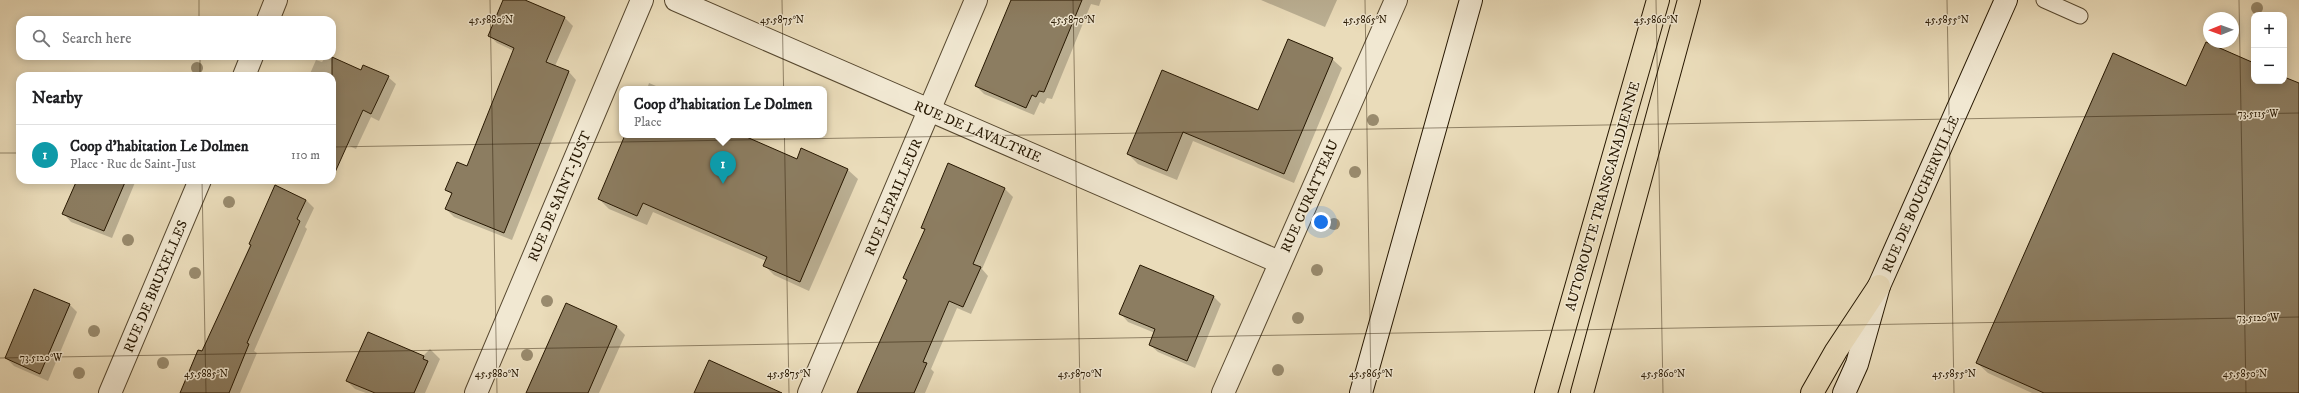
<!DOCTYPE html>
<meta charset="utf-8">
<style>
:root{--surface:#fff;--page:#f6f6f6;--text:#202124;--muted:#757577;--line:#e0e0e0;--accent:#7c3aed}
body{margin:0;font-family:"IM FELL DW Pica",serif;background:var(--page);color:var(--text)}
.controls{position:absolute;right:12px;top:12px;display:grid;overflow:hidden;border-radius:8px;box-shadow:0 2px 10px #0003}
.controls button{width:36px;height:36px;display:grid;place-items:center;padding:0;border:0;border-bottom:1px solid var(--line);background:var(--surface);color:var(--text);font:20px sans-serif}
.compass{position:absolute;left:2203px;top:12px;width:36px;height:36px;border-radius:50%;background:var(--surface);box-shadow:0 2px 10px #0003;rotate:269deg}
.you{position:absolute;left:1321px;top:222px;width:14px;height:14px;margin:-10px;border:3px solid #fff;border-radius:50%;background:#1a73e8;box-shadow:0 0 0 6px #1a73e833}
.badge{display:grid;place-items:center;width:26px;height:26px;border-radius:50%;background:var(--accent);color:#fff;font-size:13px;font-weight:700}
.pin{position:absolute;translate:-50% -33px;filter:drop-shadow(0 1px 2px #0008)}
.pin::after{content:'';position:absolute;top:21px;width:14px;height:12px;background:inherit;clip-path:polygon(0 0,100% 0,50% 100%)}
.popup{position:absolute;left:619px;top:86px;width:208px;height:52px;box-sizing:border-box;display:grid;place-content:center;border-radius:8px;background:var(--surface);filter:drop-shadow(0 1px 3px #0005);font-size:13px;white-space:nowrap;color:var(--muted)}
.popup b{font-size:15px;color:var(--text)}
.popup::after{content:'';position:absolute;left:50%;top:100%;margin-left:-8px;border:8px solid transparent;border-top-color:var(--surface)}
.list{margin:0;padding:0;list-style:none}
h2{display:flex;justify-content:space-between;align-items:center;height:52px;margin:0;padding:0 16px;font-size:17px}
h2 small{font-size:13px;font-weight:400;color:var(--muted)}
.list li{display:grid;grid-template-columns:26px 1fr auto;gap:12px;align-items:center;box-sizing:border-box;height:60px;padding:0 16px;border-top:1px solid var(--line)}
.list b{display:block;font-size:15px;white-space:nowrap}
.list p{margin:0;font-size:13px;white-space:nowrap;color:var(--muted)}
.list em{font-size:13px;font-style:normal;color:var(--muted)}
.icon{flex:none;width:22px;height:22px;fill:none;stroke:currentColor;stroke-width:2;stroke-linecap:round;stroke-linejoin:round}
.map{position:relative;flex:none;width:2299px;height:393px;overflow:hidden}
.search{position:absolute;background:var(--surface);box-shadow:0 2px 10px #0003;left:16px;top:16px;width:320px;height:44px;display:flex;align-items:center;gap:10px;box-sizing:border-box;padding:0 14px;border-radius:12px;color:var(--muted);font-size:15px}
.panel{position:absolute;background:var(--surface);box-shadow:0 2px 10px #0003;left:16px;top:72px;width:320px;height:112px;border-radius:12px}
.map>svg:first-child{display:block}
.shadow{fill:#0003}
.building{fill:#8c7d61;stroke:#261701}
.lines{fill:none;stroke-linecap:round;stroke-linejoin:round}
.lane-casing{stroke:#57482f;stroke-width:17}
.street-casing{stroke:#57482f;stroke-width:24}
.secondary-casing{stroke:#261701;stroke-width:24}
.highway-casing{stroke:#261701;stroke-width:24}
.lane{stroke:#f1e8d2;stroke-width:15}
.street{stroke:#f1e8d2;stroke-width:22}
.secondary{stroke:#f1e8d2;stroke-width:22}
.highway{stroke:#eadcba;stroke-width:22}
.tree{fill:#998b6e}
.ticks{fill:none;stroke:#261701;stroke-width:1;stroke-opacity:0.45}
.labels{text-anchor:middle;stroke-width:3;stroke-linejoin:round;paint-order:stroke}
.street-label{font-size:14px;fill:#261701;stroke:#f1e8d2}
.ticks-label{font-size:10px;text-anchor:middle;fill:#261701;stroke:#f1e8d2;stroke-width:3;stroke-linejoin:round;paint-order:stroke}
</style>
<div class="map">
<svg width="2299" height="393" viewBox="0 0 2299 393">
<rect width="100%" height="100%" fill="#eadcba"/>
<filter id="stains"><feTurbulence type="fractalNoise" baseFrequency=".005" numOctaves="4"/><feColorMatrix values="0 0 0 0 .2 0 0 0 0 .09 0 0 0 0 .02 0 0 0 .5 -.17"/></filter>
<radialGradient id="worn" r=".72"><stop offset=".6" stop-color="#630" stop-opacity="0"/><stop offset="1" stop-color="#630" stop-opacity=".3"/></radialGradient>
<!-- shadow -->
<g class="shadow">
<path d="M 504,0 L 523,0 L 565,18 L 573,26 L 555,66 L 569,72 L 576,80 L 512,240 L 454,217 L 446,209 L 452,195 L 447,190 L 468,167 L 514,51 L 497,43 L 489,35 Z"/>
<path d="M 1012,0 L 1101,0 L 1099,6 L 1091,4 L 1052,99 L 1047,98 L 1044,104 L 1040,102 L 1034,115 L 984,94 L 976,86 Z"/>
<path d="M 1261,0 L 1337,0 L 1325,27 Z"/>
<path d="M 326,56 L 361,71 L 388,77 L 396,84 L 379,121 L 371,117 L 356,149 L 345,144 L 332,152 L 332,76 L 309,76 L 316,60 L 322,62 Z"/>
<path d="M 1332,59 L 1342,68 L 1294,183 L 1193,141 L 1177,180 L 1138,164 L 1128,154 L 1162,71 L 1258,111 Z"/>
<path d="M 2254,64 L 2254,81 L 2284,81 L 2284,78 L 2299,84 L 2299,393 L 2032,393 L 1988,373 L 1977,363 L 2186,87 Z"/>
<path d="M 649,83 L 663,89 L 647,89 Z"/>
<path d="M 627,135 L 739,135 L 797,160 L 802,149 L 848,170 L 858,179 L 809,291 L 774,275 L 764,265 L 766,261 L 653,212 L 647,225 L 609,209 L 599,199 Z"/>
<path d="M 949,165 L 1005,189 L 1013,197 L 982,269 L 988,276 L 971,314 L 957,308 L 931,369 L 934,372 L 925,393 L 858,393 L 907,281 L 904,278 L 925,231 L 922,228 Z"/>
<path d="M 78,180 L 136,180 L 112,238 L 71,222 L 64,214 Z"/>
<path d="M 276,187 L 306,200 L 314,208 L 305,227 L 307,229 L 254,351 L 257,353 L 240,393 L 181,393 L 202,352 Z"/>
<path d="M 1214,297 L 1221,304 L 1195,368 L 1158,352 L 1150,345 L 1155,333 L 1128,322 L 1121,314 Z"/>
<path d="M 69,304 L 77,312 L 48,381 L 14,366 L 6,358 Z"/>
<path d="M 566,304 L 617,327 L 625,335 L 599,393 L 532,393 Z"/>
<path d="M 430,349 L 440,359 L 425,393 L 366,393 L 355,389 L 347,381 L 423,356 Z"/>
</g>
<!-- building -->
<g class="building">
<path d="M 503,0 L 525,0 L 565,17 L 546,62 L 569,71 L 504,233 L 445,209 L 452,193 L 445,190 L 457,162 L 467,166 L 514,48 L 488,36 Z"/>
<path d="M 1011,0 L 1082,0 L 1044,92 L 1039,91 L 1036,97 L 1032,95 L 1026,108 L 975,86 Z"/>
<path d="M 1288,39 L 1333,58 L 1284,174 L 1183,132 L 1167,171 L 1127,154 L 1162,70 L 1258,110 Z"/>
<path d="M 2206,42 L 2254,63 L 2254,81 L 2284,81 L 2284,77 L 2299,83 L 2299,393 L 2044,393 L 1976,363 L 2113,53 L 2186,86 Z"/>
<path d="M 332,57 L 361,70 L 363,65 L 389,76 L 371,114 L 363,110 L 332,179 Z"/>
<path d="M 625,135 L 742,135 L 797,159 L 801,148 L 848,169 L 800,282 L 763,266 L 767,257 L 643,203 L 637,216 L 598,199 Z"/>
<path d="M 948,163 L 1005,188 L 973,264 L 981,267 L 963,307 L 949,301 L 923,362 L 927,363 L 914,393 L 857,393 L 907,280 L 903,278 L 925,229 L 921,228 Z"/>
<path d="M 77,180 L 126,180 L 104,231 L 62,214 Z"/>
<path d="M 275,185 L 306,200 L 297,219 L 300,221 L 247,343 L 249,344 L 229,393 L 180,393 L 198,350 L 202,351 L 251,245 L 249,244 Z"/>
<path d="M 1140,265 L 1214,296 L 1187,361 L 1149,345 L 1155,329 L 1119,314 Z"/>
<path d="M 34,289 L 70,304 L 40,374 L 5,358 Z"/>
<path d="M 566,303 L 617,326 L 588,393 L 526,393 Z"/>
<path d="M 368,332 L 424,356 L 423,359 L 428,361 L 414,393 L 375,393 L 346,381 Z"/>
<path d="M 709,360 L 782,393 L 694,393 Z"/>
</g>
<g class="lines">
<defs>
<path id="lane" d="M 2044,0 L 2080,16"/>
<g id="street">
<path d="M 676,0 L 1279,262"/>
<path d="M 268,20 L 276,0"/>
<path d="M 244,76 L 252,56"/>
<path d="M 110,393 L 200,180"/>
<path d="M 476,393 L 642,0"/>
<path d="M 809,393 L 976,0"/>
<path d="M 1223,393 L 1396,0"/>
</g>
<g id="secondary">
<path d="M 1361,393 L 1471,0"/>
<path d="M 1844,393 L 1857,364 L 1879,286 L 2006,0"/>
</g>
<g id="highway">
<path d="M 1546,393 L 1658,0"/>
<path d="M 1582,393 L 1689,0"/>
<path d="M 1812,393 L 1836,351 L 1879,286"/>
</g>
</defs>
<!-- lane casing -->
<use href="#lane" class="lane-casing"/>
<!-- street casing -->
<use href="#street" class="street-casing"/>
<!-- secondary casing -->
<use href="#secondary" class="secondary-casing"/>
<!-- highway casing -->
<use href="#highway" class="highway-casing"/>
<!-- lane -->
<use href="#lane" class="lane"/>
<!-- street -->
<use href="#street" class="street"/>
<!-- secondary -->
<use href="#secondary" class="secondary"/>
<!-- highway -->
<use href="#highway" class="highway"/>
</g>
<!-- trees -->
<g class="tree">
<circle cx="2257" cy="8" r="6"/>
<circle cx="197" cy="68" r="6"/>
<circle cx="1373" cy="120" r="6"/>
<circle cx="1355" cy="172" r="6"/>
<circle cx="229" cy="202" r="6"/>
<circle cx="1334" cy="224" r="6"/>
<circle cx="128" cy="240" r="6"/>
<circle cx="1317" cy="270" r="6"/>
<circle cx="195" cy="273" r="6"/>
<circle cx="547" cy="301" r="6"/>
<circle cx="1298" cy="318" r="6"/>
<circle cx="94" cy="331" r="6"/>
<circle cx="527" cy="355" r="6"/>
<circle cx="163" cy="363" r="6"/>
<circle cx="1278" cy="370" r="6"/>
<circle cx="79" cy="373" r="6"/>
</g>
<!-- ticks -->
<path class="ticks" d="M 199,0 L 199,20M 490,0 L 497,393M 782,0 L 789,393M 1073,0 L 1080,393M 1365,0 L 1371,393M 1656,0 L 1663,393M 1947,0 L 1954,393M 2239,0 L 2246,393M 200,56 L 200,76M 332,147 L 2299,113M 0,153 L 20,153M 202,180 L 206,393M 0,358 L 2299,317"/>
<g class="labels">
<!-- street labels -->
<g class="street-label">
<text transform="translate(978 131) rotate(23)" y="5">RUE DE LAVALTRIE</text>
<text transform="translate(1920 194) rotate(-66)" y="5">RUE DE BOUCHERVILLE</text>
<text transform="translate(559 196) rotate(-67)" y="5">RUE DE SAINT-JUST</text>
<text transform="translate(1309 196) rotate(-66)" y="5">RUE CURATTEAU</text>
<text transform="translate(1602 196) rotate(-74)" y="5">AUTOROUTE TRANSCANADIENNE</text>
<text transform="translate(893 197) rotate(-67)" y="5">RUE LEPAILLEUR</text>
<text transform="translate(155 286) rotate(-67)" y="5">RUE DE BRUXELLES</text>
</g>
</g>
<g class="ticks-label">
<text x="491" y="23">45.5880°N</text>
<text x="782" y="23">45.5875°N</text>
<text x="1073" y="23">45.5870°N</text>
<text x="1365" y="23">45.5865°N</text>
<text x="1656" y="23">45.5860°N</text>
<text x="1947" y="23">45.5855°N</text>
<text x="2258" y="117">73.5115°W</text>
<text x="2258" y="321">73.5120°W</text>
<text x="41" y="361">73.5120°W</text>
<text x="206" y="377">45.5885°N</text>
<text x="497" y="377">45.5880°N</text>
<text x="789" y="377">45.5875°N</text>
<text x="1080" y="377">45.5870°N</text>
<text x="1371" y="377">45.5865°N</text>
<text x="1663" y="377">45.5860°N</text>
<text x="1954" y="377">45.5855°N</text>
<text x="2245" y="377">45.5850°N</text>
</g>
<rect width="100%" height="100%" filter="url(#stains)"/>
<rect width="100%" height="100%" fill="url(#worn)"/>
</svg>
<div class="controls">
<button>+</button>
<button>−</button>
</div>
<svg class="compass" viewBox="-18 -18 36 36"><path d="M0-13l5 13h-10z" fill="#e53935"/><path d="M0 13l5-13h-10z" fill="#757577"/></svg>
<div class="you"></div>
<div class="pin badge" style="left:723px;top:184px;background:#0f9aa8">1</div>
<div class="popup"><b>Coop d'habitation Le Dolmen</b>Place</div>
<div class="search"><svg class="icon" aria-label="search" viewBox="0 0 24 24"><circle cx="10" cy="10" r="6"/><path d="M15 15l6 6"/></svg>Search here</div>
<section class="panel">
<h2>Nearby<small></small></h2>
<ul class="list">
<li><span class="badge" style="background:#0f9aa8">1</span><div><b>Coop d'habitation Le Dolmen</b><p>Place · Rue de Saint-Just</p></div><em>110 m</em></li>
</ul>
</section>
</div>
